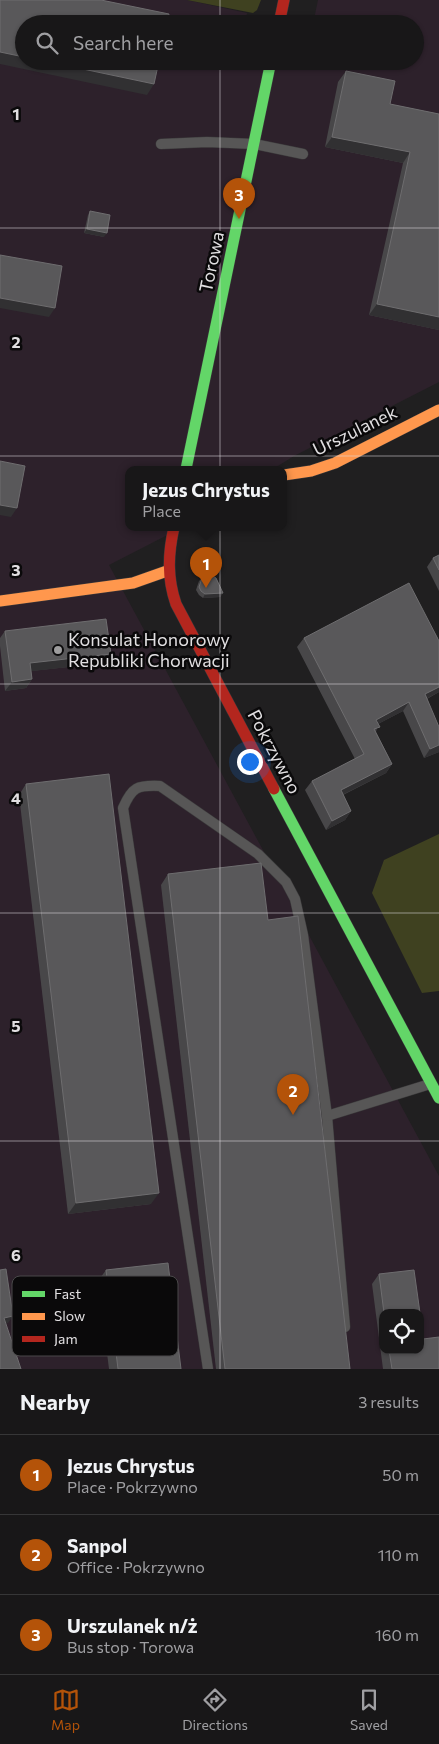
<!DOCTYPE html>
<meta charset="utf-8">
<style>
:root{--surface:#181718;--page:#252425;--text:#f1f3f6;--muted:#9f9fa2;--line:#363637;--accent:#b45309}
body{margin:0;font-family:Commissioner,sans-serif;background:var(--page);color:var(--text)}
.controls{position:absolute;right:15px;bottom:15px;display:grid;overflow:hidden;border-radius:10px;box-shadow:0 1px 4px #0004}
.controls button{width:45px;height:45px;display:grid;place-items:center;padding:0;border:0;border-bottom:1px solid var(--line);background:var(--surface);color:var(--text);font:25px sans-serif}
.you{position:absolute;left:249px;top:761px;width:18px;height:18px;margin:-12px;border:4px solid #fff;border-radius:50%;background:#1a73e8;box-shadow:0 0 0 8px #1a73e833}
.badge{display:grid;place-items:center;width:32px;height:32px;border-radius:50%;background:var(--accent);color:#fff;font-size:16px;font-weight:700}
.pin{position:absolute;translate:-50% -41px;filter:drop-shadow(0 1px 2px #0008)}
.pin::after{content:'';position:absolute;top:26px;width:18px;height:15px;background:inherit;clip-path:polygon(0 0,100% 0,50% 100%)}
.popup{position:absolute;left:125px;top:466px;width:162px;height:65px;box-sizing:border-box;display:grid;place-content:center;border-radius:10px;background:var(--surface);filter:drop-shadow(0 1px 4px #0005);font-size:16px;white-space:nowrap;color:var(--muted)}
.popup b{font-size:19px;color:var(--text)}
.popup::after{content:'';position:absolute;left:50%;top:100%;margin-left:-10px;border:10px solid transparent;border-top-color:var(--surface)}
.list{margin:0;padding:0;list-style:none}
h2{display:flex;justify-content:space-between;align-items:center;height:65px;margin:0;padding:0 20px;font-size:21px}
h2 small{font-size:16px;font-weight:400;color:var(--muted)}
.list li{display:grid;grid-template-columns:32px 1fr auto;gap:15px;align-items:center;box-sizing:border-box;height:80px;padding:0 20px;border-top:1px solid var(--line)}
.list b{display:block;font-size:19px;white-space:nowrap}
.list p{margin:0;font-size:16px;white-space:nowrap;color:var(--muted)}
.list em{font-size:16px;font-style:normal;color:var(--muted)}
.icon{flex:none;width:28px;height:28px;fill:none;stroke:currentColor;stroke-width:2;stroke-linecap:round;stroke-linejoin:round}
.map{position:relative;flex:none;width:439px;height:1369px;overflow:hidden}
.search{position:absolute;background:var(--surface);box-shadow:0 1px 4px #0004;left:15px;right:15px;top:15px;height:55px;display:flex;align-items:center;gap:12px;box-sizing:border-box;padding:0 18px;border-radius:28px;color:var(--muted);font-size:19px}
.sheet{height:305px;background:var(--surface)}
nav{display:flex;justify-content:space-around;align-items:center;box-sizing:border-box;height:70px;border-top:1px solid var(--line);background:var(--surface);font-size:14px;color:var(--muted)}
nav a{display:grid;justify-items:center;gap:2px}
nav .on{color:var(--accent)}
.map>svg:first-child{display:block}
.industrial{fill:#2d212b;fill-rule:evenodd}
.green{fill:#3f4120}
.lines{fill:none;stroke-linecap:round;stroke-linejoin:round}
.lane-casing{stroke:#3b3a3b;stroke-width:11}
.fast-casing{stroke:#3b3a3b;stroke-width:12}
.slow-casing{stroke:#3b3a3b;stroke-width:12}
.jam-casing{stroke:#3b3a3b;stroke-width:12}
.lane{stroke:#575656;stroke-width:10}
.fast{stroke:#63d668;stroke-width:11}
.slow{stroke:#ff974d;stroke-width:11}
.jam{stroke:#b3261e;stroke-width:11}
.wall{fill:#484749}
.shaded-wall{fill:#313032}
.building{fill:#59585a;stroke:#6e6d6f}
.grid{fill:none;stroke:#e1dfe1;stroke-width:1;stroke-opacity:0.55}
.poi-dot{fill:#9d9c9d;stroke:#0a090a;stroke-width:2}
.labels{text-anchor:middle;stroke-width:5;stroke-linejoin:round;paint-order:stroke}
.street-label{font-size:18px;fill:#e1dfe1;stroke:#0a090a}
.poi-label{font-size:18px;fill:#e1dfe1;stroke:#0a090a;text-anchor:start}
.key{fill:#0a090a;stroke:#4a494a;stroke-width:1}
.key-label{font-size:14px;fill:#e1dfe1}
.grid-label{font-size:16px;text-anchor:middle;font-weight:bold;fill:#e1dfe1;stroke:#0a090a;stroke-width:5;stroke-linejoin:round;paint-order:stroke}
</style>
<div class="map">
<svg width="439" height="1369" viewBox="0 0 439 1369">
<rect width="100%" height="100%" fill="#201f20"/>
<!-- industrial -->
<path class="industrial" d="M 0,0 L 187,0 L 247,13 L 245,24 L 24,24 L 24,61 L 415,61 L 415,24 L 313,24 L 318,0 L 439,0 L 439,382 L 294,456 L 273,469 L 128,469 L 128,527 L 183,527 L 109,565 L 439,1176 L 439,1369 L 0,1369 ZM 383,1313 L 420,1313 L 420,1350 L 383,1350 Z"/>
<!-- green -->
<g class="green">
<path d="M 187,0 L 261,0 L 257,10 L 253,13 Z"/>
<path d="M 439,834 L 439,991 L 422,993 L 372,893 L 384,860 Z"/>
</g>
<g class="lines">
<defs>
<g id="lane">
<path d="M 161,144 L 207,142 L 254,144 L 303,154"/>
<path d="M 327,1116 L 345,1327"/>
<path d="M 208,1369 L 123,808 C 132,787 137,785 160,786 L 258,854 L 286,882 L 295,899 L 303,935 L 327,1116 L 430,1084"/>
</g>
<g id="fast">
<path d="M 186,469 L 271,61"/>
<path d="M 274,789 L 439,1098"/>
</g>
<g id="slow">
<path d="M 284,475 L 311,471 L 335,463 L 439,410"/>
<path d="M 0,601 L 133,583 L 167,571"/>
</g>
<g id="jam">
<path d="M 279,24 L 284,0"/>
<path d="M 174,527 C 168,554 167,578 176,604 L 274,789"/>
</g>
</defs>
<!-- lane casing -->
<use href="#lane" class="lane-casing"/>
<!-- fast casing -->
<use href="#fast" class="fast-casing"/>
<!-- slow casing -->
<use href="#slow" class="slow-casing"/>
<!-- jam casing -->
<use href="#jam" class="jam-casing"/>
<!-- lane -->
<use href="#lane" class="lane"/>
<!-- fast -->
<use href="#fast" class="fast"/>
<!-- slow -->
<use href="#slow" class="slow"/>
<!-- jam -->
<use href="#jam" class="jam"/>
</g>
<!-- wall -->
<g class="wall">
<path d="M 346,71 L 390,104 L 439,114 L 439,330 L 369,315 L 403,163 L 325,147 L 338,82 Z"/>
<path d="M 90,211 L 104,237 L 84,233 L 88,215 Z"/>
<path d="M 439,555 L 439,591 L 427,567 L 433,558 Z"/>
<path d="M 202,578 L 223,593 L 220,597 L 203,598 L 199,595 L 196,590 L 199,581 Z"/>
<path d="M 5,631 L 111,654 L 105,663 L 31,671 L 32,679 L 26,688 L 5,691 L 0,646 L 0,638 Z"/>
<path d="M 304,638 L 439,641 L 439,692 L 427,699 L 439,752 L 424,758 L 403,711 L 378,724 L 376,732 L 392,764 L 386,773 L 343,795 L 351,811 L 345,820 L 326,830 L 305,790 L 312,781 L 355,759 L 297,647 Z"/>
<path d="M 26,784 L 151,1204 L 68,1214 L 19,795 Z"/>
<path d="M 168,874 L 268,920 L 350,1369 L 216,1369 L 161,885 Z"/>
<path d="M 106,1270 L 181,1369 L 109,1369 L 98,1281 Z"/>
<path d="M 379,1274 L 420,1313 L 383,1313 L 383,1350 L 420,1350 L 423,1339 L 439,1369 L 383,1369 L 372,1284 Z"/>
</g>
<!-- shaded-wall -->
<g class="shaded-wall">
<path d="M 0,52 L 24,57 L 24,61 L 45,61 L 154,84 L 147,95 L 0,64 Z"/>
<path d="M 332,137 L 410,152 L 403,163 L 325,147 Z"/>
<path d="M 87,229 L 107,233 L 104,237 L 84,233 Z"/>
<path d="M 0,298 L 55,308 L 49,317 L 0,308 Z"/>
<path d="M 377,304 L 439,317 L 439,330 L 369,315 Z"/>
<path d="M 0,505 L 17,508 L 11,517 L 0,515 Z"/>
<path d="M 223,593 L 220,597 L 203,598 L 205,594 Z"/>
<path d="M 111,654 L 105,663 L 24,672 L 30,663 Z"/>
<path d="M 32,679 L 26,688 L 5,691 L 12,682 Z"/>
<path d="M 439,687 L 439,692 L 418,703 L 425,694 Z"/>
<path d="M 409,702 L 403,711 L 370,728 L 376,720 Z"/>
<path d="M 439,745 L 439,752 L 424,758 L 430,749 Z"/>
<path d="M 392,764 L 386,773 L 334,799 L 341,790 Z"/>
<path d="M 351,811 L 345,820 L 326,830 L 332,821 Z"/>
<path d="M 159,1193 L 151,1204 L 68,1214 L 76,1203 Z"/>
<path d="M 13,1316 L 8,1323 L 0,1325 L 4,1318 Z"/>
</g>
<!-- building -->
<g class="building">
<path d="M 0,0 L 101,0 L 169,14 L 167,24 L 24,24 L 24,57 L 0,52 Z"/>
<path d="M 45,61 L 159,61 L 154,84 Z"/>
<path d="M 346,71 L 395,81 L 390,104 L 439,114 L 439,317 L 377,304 L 410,152 L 332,137 Z"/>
<path d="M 90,211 L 110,215 L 107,233 L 87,229 Z"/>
<path d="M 0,255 L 62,266 L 55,308 L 0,298 Z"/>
<path d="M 0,461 L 25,466 L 17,508 L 0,505 Z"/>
<path d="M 439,555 L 439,570 L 433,558 Z"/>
<path d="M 206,575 L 211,575 L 216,578 L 223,593 L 205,594 L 201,591 L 199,587 L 202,578 Z"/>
<path d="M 409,583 L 439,641 L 439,687 L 425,694 L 439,727 L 439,745 L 430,749 L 409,702 L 376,720 L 380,727 L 374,729 L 392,764 L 341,790 L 351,811 L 332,821 L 312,781 L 364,754 L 304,638 Z"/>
<path d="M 106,619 L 111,654 L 30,663 L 32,679 L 12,682 L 5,631 Z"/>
<path d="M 109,774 L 159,1193 L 76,1203 L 26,784 Z"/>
<path d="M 261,863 L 268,920 L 298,916 L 350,1369 L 225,1369 L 168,874 Z"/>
<path d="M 168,1263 L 181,1369 L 118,1369 L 106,1270 Z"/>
<path d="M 6,1269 L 13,1316 L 4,1318 L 21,1369 L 0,1369 L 0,1270 Z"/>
<path d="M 414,1270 L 420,1313 L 384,1313 L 379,1274 Z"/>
<path d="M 420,1316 L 423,1339 L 439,1337 L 439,1369 L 392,1369 L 389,1350 L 420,1350 Z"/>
</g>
<!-- grid -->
<path class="grid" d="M 220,0 L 220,24M 220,61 L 220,1369M 0,228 L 439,228M 0,456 L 439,456M 0,684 L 439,684M 0,913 L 439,913M 0,1141 L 439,1141"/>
<!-- markers -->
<circle class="poi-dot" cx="58" cy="650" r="5"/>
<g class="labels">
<!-- street labels -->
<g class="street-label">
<text transform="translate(212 262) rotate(-78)" y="6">Torowa</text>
<text transform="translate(355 431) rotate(-26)" y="6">Urszulanek</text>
<text transform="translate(274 752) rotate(62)" y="6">Pokrzywno</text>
</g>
<!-- poi labels -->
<g class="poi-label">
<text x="68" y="646">Konsulat Honorowy<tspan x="68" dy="21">Republiki Chorwacji</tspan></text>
</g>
</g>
<!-- legend -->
<rect x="12" y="1276" width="166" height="80" rx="8" class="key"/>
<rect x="22" y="1291" width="23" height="6" fill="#63d668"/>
<rect x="22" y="1313" width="23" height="7" fill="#ff974d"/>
<rect x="22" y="1336" width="23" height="6" fill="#b3261e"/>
<g class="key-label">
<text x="54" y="1299">Fast</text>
<text x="54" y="1321">Slow</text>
<text x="54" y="1344">Jam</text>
</g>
<g class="grid-label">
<text x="16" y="120">1</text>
<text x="16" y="348">2</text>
<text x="16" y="576">3</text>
<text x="16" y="804">4</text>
<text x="16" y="1032">5</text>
<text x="16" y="1261">6</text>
</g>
</svg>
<div class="controls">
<button><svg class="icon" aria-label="locate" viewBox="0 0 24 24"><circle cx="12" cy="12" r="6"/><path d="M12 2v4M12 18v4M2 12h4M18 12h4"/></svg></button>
</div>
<div class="you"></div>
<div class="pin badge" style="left:206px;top:588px">1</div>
<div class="popup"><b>Jezus Chrystus</b>Place</div>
<div class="pin badge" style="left:293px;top:1115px">2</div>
<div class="pin badge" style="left:239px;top:219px">3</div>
<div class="search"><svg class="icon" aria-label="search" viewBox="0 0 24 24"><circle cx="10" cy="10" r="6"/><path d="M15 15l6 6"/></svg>Search here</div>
</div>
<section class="sheet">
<h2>Nearby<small>3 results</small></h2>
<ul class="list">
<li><span class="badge">1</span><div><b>Jezus Chrystus</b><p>Place · Pokrzywno</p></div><em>50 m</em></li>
<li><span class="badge">2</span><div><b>Sanpol</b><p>Office · Pokrzywno</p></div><em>110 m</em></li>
<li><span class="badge">3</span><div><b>Urszulanek n/ż</b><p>Bus stop · Torowa</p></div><em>160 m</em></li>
</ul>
</section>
<nav>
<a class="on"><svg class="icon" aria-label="map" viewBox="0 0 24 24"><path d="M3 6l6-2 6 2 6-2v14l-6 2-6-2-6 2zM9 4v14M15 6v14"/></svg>Map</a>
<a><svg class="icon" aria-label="directions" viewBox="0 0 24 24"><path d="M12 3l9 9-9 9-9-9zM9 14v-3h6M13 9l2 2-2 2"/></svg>Directions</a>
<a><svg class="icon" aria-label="saved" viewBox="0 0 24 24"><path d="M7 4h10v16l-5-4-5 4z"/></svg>Saved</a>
</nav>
